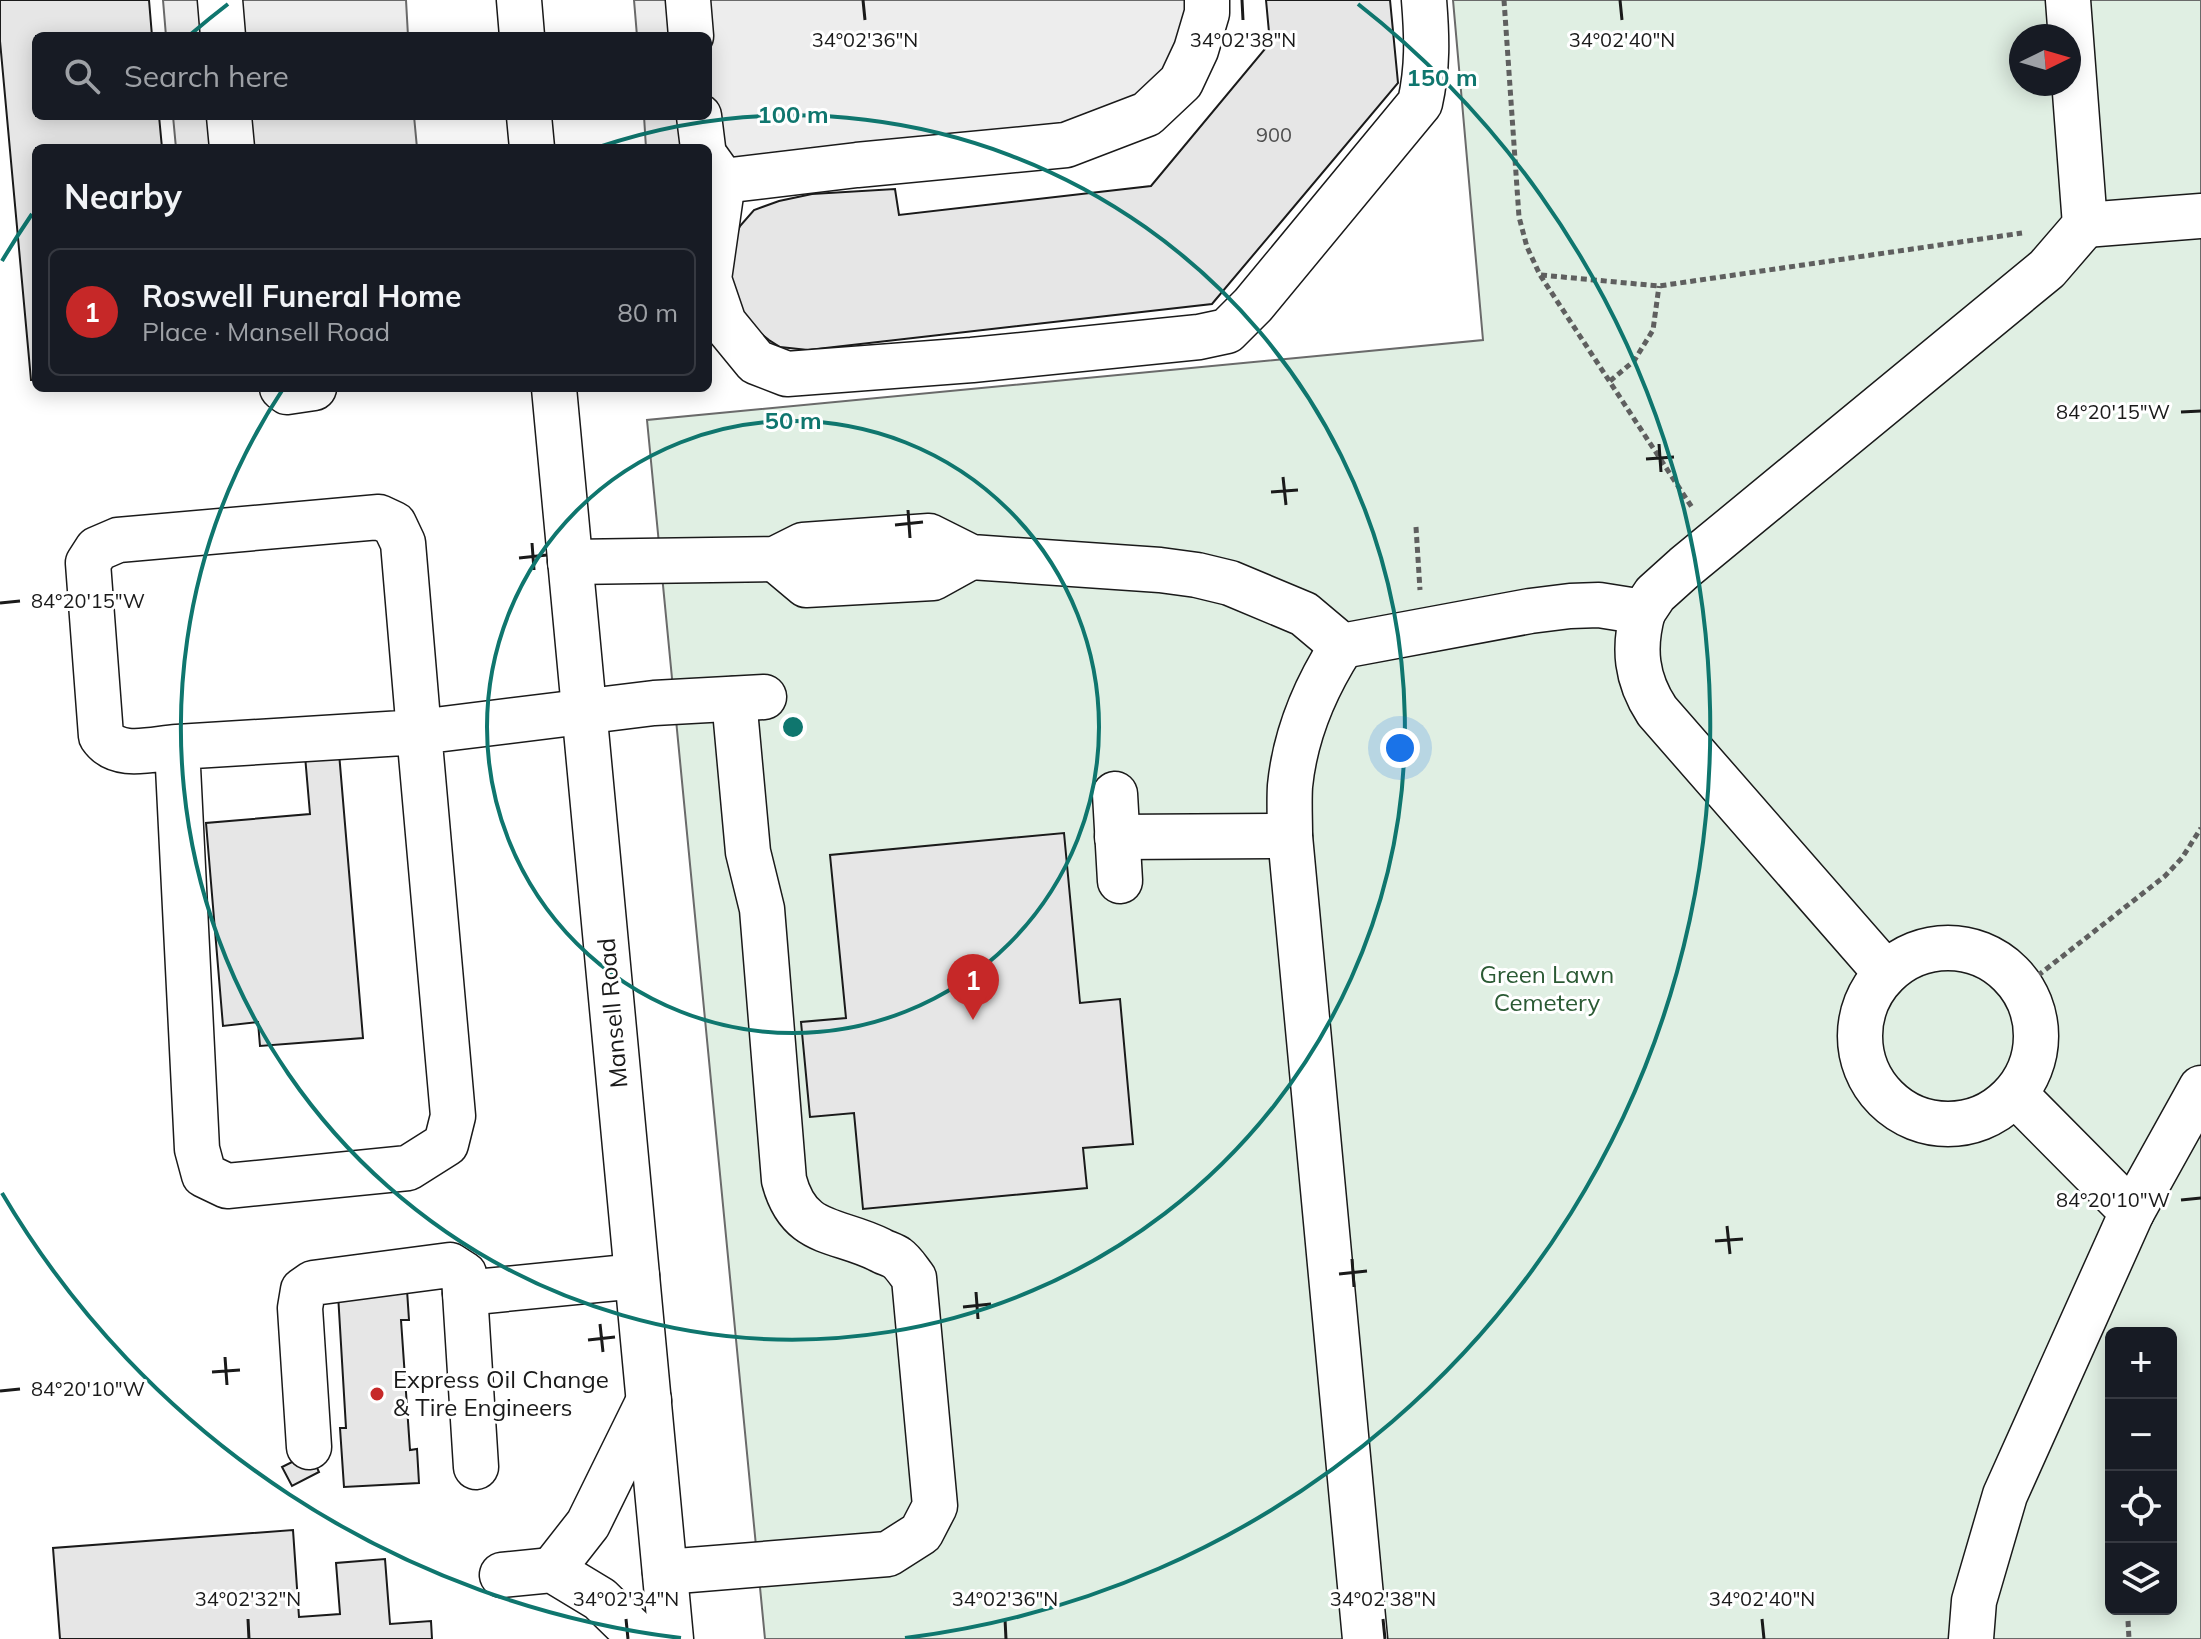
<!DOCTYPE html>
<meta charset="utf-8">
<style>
:root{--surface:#171b24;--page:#20242c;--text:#f1f3f6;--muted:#9ea1a6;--line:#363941;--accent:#c62828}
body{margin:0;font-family:Mulish,sans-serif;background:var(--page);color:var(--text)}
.controls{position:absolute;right:24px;bottom:24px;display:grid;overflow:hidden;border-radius:12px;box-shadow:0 4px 20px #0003}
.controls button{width:72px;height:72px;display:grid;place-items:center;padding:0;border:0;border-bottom:2px solid var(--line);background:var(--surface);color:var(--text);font:40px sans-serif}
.compass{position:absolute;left:2009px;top:24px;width:72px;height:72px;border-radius:50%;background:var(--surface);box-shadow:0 4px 20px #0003;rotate:85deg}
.you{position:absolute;left:1400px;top:748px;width:28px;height:28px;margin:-20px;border:6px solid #fff;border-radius:50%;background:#1a73e8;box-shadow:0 0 0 12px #1a73e833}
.badge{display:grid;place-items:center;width:52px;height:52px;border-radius:50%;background:var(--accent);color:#fff;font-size:26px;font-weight:700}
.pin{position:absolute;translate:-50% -66px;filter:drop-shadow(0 2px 4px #0008)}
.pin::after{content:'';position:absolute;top:42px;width:28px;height:24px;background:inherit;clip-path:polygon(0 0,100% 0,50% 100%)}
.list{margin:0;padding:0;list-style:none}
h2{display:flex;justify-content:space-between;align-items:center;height:104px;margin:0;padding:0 32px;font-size:34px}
h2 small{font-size:26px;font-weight:400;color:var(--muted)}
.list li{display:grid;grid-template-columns:52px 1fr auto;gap:24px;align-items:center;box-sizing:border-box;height:128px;margin:0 16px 16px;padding:0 16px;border:2px solid var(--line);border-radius:12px}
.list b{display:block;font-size:30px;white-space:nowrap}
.list p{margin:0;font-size:26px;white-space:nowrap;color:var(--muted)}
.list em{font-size:26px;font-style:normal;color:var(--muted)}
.icon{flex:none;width:44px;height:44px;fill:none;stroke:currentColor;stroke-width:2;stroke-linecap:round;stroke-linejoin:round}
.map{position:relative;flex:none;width:2201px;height:1639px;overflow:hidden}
.search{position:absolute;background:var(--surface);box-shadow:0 4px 20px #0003;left:32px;top:32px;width:680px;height:88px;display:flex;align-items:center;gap:20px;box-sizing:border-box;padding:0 28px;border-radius:12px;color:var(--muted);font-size:30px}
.panel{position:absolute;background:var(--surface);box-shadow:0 4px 20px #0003;left:32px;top:144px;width:680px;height:248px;border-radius:12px}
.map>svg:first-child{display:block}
.green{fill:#e0efe3;stroke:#6a6a6a;stroke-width:2;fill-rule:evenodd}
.parking{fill:#ededed;stroke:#6a6a6a;stroke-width:2}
.building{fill:#e6e6e6;stroke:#1a1a1a;stroke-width:2}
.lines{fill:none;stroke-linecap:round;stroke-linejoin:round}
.minor-casing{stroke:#1a1a1a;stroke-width:47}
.major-casing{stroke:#1a1a1a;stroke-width:47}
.path{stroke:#5f5f5f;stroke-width:5;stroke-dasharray:6 4;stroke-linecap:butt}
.minor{stroke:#fff;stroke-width:44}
.major{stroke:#fff;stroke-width:44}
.ticks{fill:none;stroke:#1a1a1a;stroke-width:3}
.ring{fill:none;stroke:#0f766e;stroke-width:4}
.poi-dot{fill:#c62828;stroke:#fff;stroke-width:3}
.labels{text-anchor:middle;stroke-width:6;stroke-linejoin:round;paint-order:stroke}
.number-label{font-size:20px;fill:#4d4d4d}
.park-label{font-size:24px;fill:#2b5a34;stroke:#fff}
.street-label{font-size:24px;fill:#1a1a1a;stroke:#fff}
.poi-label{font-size:24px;fill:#1a1a1a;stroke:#fff;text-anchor:start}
.ticks-label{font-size:20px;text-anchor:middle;fill:#1a1a1a;stroke:#fff;stroke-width:6;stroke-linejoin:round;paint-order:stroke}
.centre{fill:#0f766e;stroke:#fff;stroke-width:4}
.ring-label{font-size:24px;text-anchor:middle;font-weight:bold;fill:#0f766e;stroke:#fff;stroke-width:6;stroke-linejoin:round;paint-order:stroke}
</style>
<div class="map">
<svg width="2201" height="1639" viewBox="0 0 2201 1639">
<rect width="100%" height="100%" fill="#fff"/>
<!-- green -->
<path class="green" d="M 1453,0 L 2201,0 L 2201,1639 L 765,1639 L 647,420 L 1483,340 ZM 2021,36 L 2069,36 L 2069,84 L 2021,84 ZM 2111,1333 L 2171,1333 L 2171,1609 L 2111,1609 Z"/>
<!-- parking -->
<g class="parking">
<path d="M 163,0 L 406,0 L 408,36 L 166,36 Z"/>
<path d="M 634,0 L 1226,0 L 1148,131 L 731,193 L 708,148 L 646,148 L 644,116 L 708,116 L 708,36 L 637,36 Z"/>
<path d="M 173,116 L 414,116 L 417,148 L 176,148 Z"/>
</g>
<!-- building -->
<g class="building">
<path d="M 0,0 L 149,0 L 152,36 L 36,36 L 36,116 L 159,116 L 162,148 L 36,148 L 36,380 L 31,380 L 0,41 Z"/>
<path d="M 1266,0 L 1390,0 L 1398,83 L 1212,304 L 808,350 L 780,347 L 769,340 L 750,325 L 735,303 L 728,253 L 740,226 L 754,210 L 779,201 L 812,194 L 895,189 L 899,215 L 1151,186 L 1270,43 Z"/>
<path d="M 338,741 L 363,1038 L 260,1046 L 258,1022 L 223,1026 L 206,823 L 310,814 L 304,744 Z"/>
<path d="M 1064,833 L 1080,1003 L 1120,999 L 1133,1144 L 1083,1148 L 1087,1188 L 863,1209 L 854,1113 L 810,1117 L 801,1022 L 846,1018 L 830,855 Z"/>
<path d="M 407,1290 L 409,1320 L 401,1320 L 410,1450 L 417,1449 L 419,1483 L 344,1487 L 340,1428 L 346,1428 L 338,1294 Z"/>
<path d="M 310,1453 L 319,1472 L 292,1486 L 282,1467 Z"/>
<path d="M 293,1530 L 299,1617 L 340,1614 L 336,1563 L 385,1559 L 390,1624 L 431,1621 L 432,1639 L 60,1639 L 53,1548 Z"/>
</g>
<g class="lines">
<defs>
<g id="minor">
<path d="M 220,0 L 223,36"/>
<path d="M 688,0 L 691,36"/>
<path d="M 229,116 L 232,148"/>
<path d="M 699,116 L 703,148"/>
<path d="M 708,160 L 723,181 L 857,165 L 1066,145 L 1147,114 L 1181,82 L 1196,50 L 1207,13 L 1207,0"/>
<path d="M 723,181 L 709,279 L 724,323 L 756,362 L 787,374 L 972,360 L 1199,337 L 1227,331 L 1253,305 L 1420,103 C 1428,67 1427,37 1424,0"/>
<path d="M 2085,225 L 2201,216"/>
<path d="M 282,388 L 287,392 L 314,388"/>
<path d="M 775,559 L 806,585 L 933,578 L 971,557"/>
<path d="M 570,562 L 775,559 L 803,545 L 929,536 L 971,557 L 1160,570 L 1197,575 L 1230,583 L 1304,614 L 1342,646 L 1530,611 L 1570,606 L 1599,605 L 1643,612 L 1655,594 L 1685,567 L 2047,269 L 2085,225 L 2068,0"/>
<path d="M 1643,612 C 1633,648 1636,679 1657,711 L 1886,973"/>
<path d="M 1342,646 C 1315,688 1295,736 1290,786 C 1289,803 1290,820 1290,836 L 1365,1639"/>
<path d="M 177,747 C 151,749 117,760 101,736 L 88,563 L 97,549 L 118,540 L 379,517 L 394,524 L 403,543 L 419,732 L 177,747 L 197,1149 L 204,1175 L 227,1186 L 408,1168 L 446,1144 L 453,1116 L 419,732 L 654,703 L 764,697"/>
<path d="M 1115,794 L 1120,881"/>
<path d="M 1117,837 L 1290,836"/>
<circle cx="1948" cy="1036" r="88"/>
<path d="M 2132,1212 L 2201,1088"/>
<path d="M 465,1293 L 476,1467"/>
<path d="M 309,1447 L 300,1308 L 303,1290 L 313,1283 L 450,1265 L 464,1274 L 465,1293 L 637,1276"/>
<path d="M 552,1570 L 588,1524 L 649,1400"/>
<path d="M 665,1572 L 888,1554 L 921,1533 L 935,1506 L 914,1278 C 909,1272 904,1263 897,1258 C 893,1255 885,1253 880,1250 C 836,1228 799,1237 784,1180 L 762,909 L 748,852 L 734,699"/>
<path d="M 502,1575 L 552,1570 L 600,1599 L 641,1639"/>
<path d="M 1971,1639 L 1974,1601 L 2005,1495 L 2132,1212 L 2015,1094"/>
</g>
<g id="major">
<path d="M 519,0 L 522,36"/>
<path d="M 529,116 L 532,148"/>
<path d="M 554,388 L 671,1639"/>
</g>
</defs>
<!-- minor casing -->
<use href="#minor" class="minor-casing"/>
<!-- major casing -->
<use href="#major" class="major-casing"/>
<!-- path -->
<g class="path">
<path d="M 1504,0 L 1519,217 L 1527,247 L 1540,275 L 1693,509"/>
<path d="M 1541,275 L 1659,286 L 2022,233"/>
<path d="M 1610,381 L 1634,361 L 1653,330 L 1659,286"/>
<path d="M 1416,527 L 1420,590"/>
<path d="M 2022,988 L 2165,876 L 2182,858 L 2201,828"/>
<path d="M 2128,1621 L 2129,1639"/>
</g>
<!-- minor -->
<use href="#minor" class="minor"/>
<!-- major -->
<use href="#major" class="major"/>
</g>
<!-- ticks -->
<path class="ticks" d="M 863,0 L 865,20M 1242,0 L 1243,20M 1620,0 L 1622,20M 2181,412 L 2201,411M 1659,444 L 1661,472M 1646,459 L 1674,457M 1283,477 L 1286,505M 1271,492 L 1298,490M 908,510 L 910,538M 895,525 L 923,522M 532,543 L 534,570M 519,558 L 547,555M 0,603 L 20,601M 2181,1200 L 2201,1198M 1727,1226 L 1730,1254M 1715,1241 L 1743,1239M 1352,1259 L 1354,1287M 1339,1274 L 1367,1271M 976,1292 L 978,1319M 963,1307 L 991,1304M 600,1324 L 603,1352M 588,1340 L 615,1337M 225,1357 L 227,1385M 212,1372 L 240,1370M 0,1391 L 20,1389M 248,1619 L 249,1639M 626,1619 L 628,1639M 1005,1619 L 1006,1639M 1383,1619 L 1385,1639M 1762,1619 L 1764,1639"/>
<!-- distance rings -->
<g class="ring">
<circle cx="793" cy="727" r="306"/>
<path d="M599 147A612 612 0 1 1 283 389"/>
<path d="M681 1638A918 918 0 0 1 2 1193M2 261A918 918 0 0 1 32 214M191 34A918 918 0 0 1 228 4M1358 4A918 918 0 0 1 905 1638"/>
</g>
<!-- markers -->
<circle class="poi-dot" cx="377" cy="1394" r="8"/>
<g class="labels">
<!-- number labels -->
<g class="number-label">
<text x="1274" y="142">900</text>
</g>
<!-- park labels -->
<g class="park-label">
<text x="1547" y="983">Green Lawn<tspan x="1547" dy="28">Cemetery</tspan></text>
</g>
<!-- street labels -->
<g class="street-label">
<text transform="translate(613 1013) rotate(-95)" y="8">Mansell Road</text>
</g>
<!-- poi labels -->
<g class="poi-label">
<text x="393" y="1388">Express Oil Change<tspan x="393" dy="28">&amp; Tire Engineers</tspan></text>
</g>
</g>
<g class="ticks-label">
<text x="865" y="47">34°02'36"N</text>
<text x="1243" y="47">34°02'38"N</text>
<text x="1622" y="47">34°02'40"N</text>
<text x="2113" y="419">84°20'15"W</text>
<text x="88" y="608">84°20'15"W</text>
<text x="2113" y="1207">84°20'10"W</text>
<text x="88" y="1396">84°20'10"W</text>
<text x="248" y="1606">34°02'32"N</text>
<text x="626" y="1606">34°02'34"N</text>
<text x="1005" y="1606">34°02'36"N</text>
<text x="1383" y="1606">34°02'38"N</text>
<text x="1762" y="1606">34°02'40"N</text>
</g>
<circle cx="793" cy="727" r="12" class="centre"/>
<g class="ring-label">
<text x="1442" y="86">150 m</text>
<text x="793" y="123">100 m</text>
<text x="793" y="429">50 m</text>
</g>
</svg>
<div class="controls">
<button>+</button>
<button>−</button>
<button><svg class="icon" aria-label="locate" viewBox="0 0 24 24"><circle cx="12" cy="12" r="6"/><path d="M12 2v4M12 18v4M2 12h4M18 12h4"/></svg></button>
<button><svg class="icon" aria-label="layers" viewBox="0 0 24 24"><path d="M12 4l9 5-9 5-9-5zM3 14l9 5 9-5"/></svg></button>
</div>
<svg class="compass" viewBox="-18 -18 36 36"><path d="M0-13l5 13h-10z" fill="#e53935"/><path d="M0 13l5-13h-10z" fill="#9ea1a6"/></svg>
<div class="you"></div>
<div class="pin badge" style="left:973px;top:1020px">1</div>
<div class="search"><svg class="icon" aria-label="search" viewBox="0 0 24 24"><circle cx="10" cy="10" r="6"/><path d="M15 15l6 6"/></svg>Search here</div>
<section class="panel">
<h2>Nearby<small></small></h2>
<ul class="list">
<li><span class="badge">1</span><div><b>Roswell Funeral Home</b><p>Place · Mansell Road</p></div><em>80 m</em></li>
</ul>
</section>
</div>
